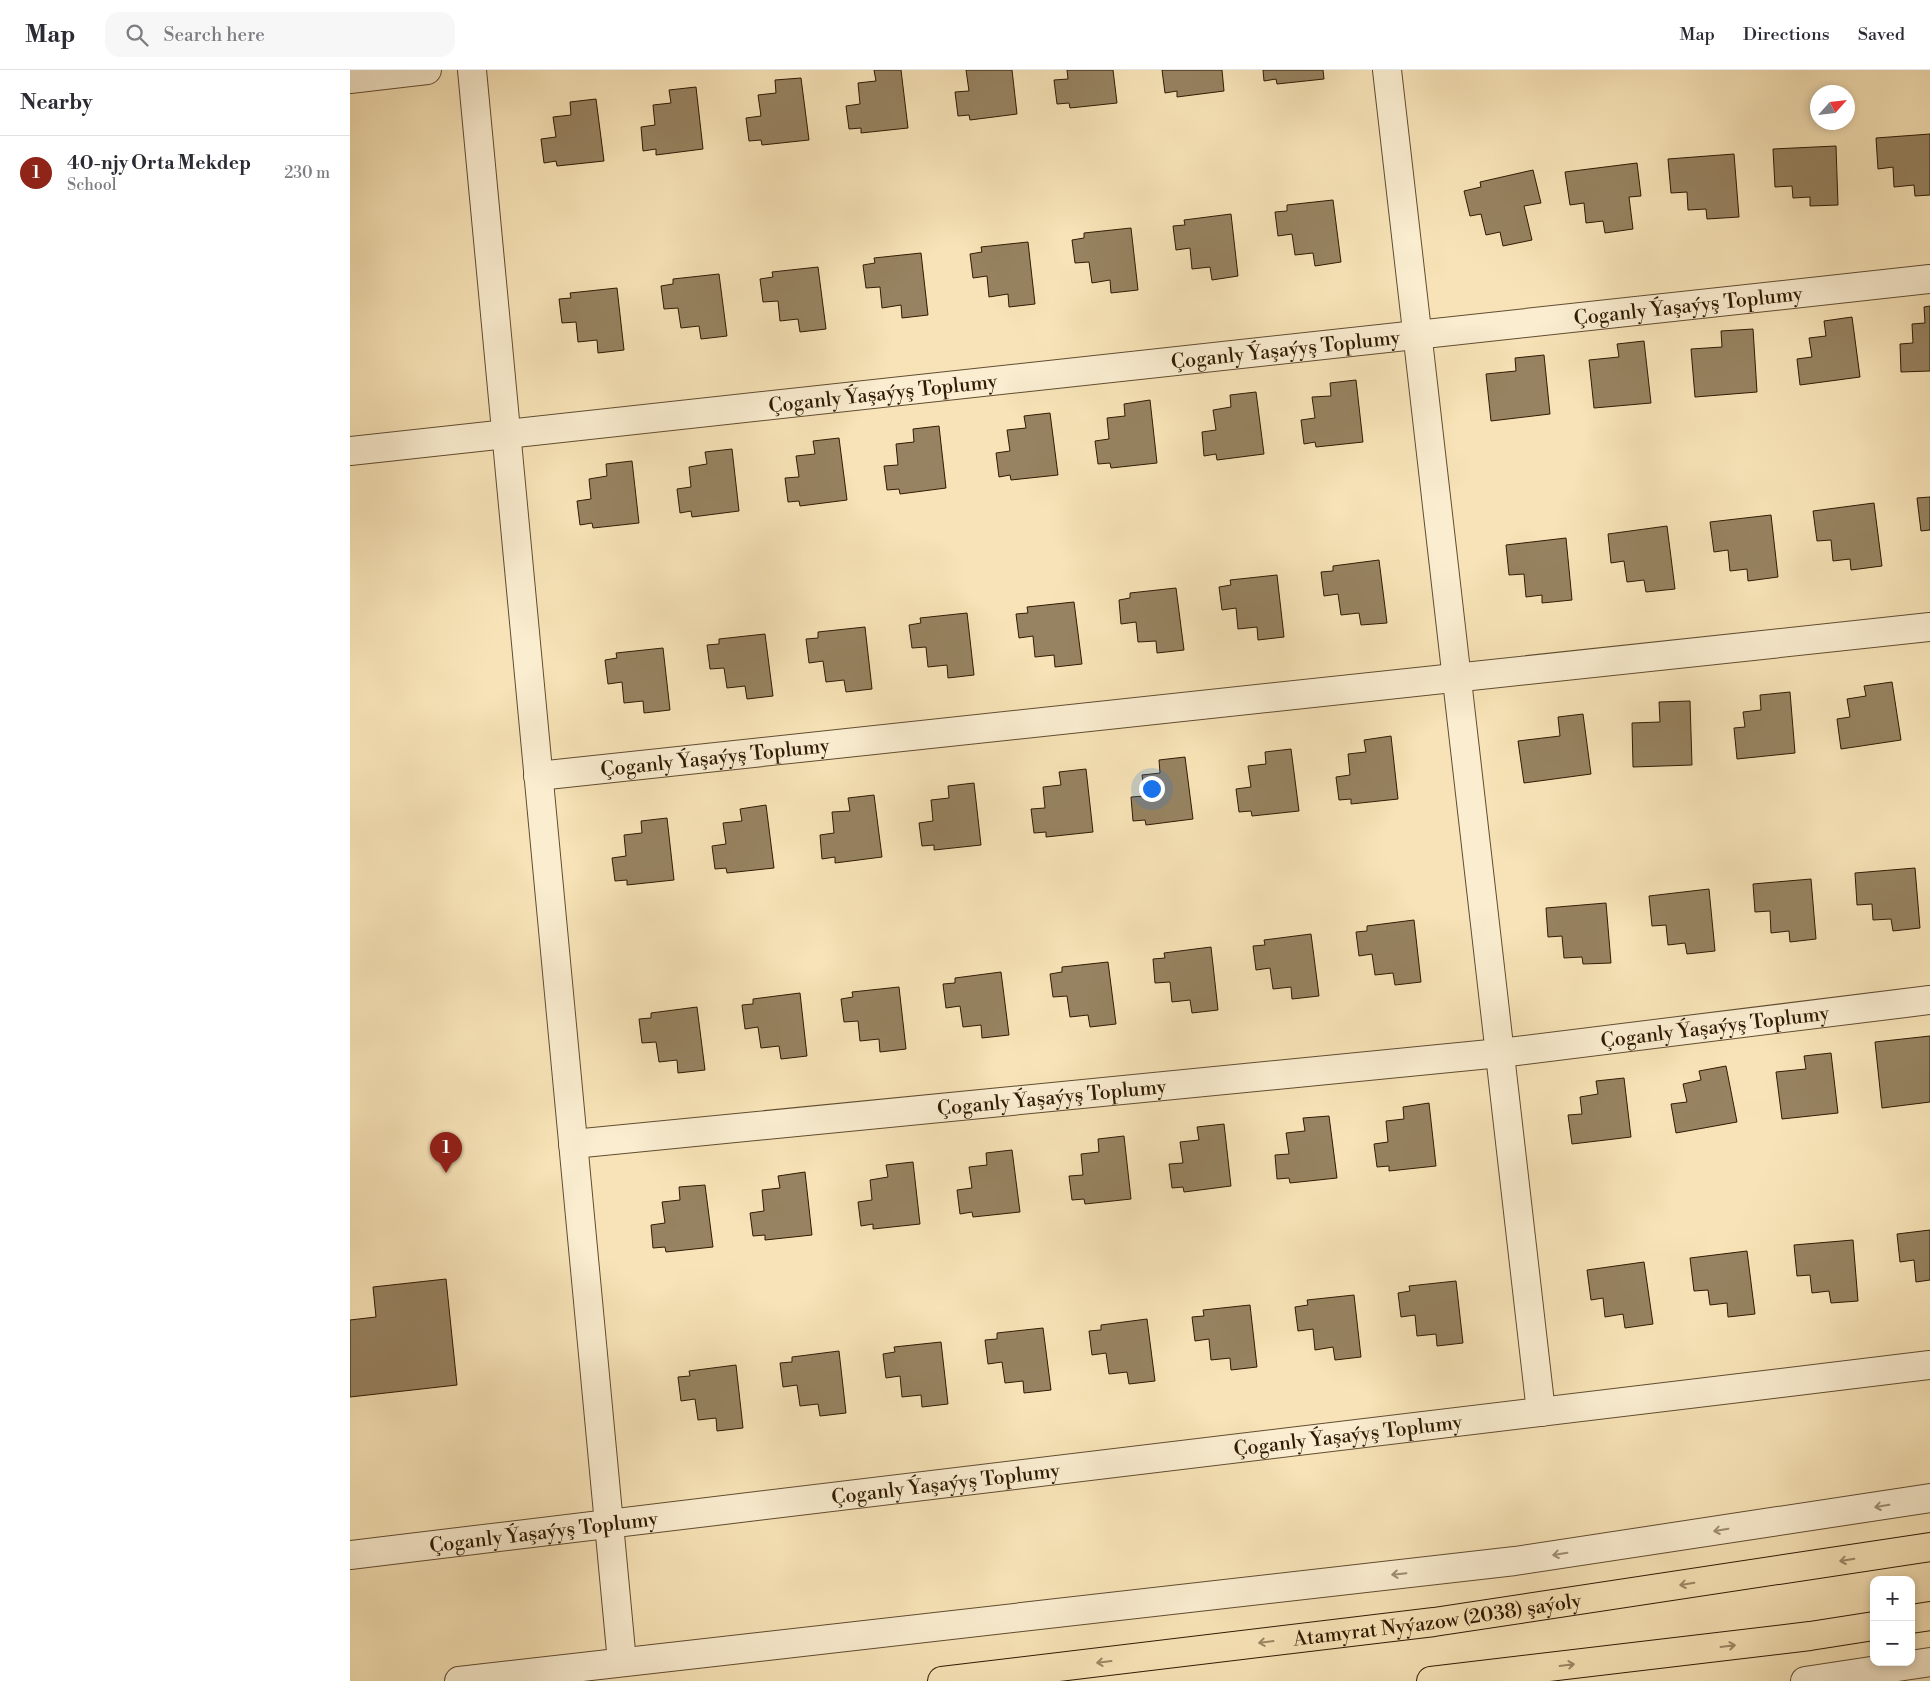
<!DOCTYPE html>
<meta charset="utf-8">
<style>
:root{--surface:#fff;--page:#f7f7f7;--text:#2b2b33;--muted:#7c7c81;--line:#e1e1e2;--accent:#8f2418}
body{margin:0;font-family:"Libre Bodoni",serif;background:var(--page);color:var(--text)}
.controls{position:absolute;right:15px;bottom:15px;display:grid;overflow:hidden;border-radius:10px;box-shadow:0 2px 8px #0003}
.controls button{width:45px;height:45px;display:grid;place-items:center;padding:0;border:0;border-bottom:1px solid var(--line);background:var(--surface);color:var(--text);font:25px sans-serif}
.compass{position:absolute;left:1460px;top:15px;width:45px;height:45px;border-radius:50%;background:var(--surface);box-shadow:0 2px 8px #0003;rotate:63deg}
.you{position:absolute;left:801px;top:718px;width:18px;height:18px;margin:-12px;border:4px solid #fff;border-radius:50%;background:#1a73e8;box-shadow:0 0 0 8px #1a73e833}
.badge{display:grid;place-items:center;width:32px;height:32px;border-radius:50%;background:var(--accent);color:#fff;font-size:16px;font-weight:700}
.pin{position:absolute;translate:-50% -41px;filter:drop-shadow(0 1px 2px #0008)}
.pin::after{content:'';position:absolute;top:26px;width:18px;height:15px;background:inherit;clip-path:polygon(0 0,100% 0,50% 100%)}
.list{margin:0;padding:0;list-style:none}
h2{display:flex;justify-content:space-between;align-items:center;height:65px;margin:0;padding:0 20px;font-size:21px}
h2 small{font-size:16px;font-weight:400;color:var(--muted)}
.list li{display:grid;grid-template-columns:32px 1fr auto;gap:15px;align-items:center;box-sizing:border-box;height:75px;padding:0 20px;border-top:1px solid var(--line)}
.list b{display:block;font-size:19px;white-space:nowrap}
.list p{margin:0;font-size:16px;white-space:nowrap;color:var(--muted)}
.list em{font-size:16px;font-style:normal;color:var(--muted)}
.icon{flex:none;width:28px;height:28px;fill:none;stroke:currentColor;stroke-width:2;stroke-linecap:round;stroke-linejoin:round}
.map{position:relative;flex:none;width:1580px;height:1611px;overflow:hidden}
header{display:flex;align-items:center;gap:30px;box-sizing:border-box;height:70px;padding:0 25px;background:var(--surface);border-bottom:1px solid var(--line)}
header strong{font-size:24px}
nav{display:flex;gap:28px;margin-inline-start:auto;font-size:18px}
.search{width:350px;height:45px;background:var(--page);display:flex;align-items:center;gap:12px;box-sizing:border-box;padding:0 18px;border-radius:15px;color:var(--muted);font-size:19px}
main{display:flex}
aside{flex:1;background:var(--surface)}
.map>svg:first-child{display:block}
.building{fill:#978361;stroke:#2f1a03}
.lines{fill:none;stroke-linecap:round;stroke-linejoin:round}
.minor-casing{stroke:#614c30;stroke-width:30}
.major-casing{stroke:#2f1a03;stroke-width:30}
.minor{stroke:#faedd0;stroke-width:28}
.major{stroke:#f7e3b7;stroke-width:28}
.oneway{stroke:#9f8e74}
.oneway2{stroke:#9d8966}
.labels{text-anchor:middle;stroke-width:4;stroke-linejoin:round;paint-order:stroke}
.street-label{font-size:20px;fill:#2f1a03;stroke:#faedd0}
</style>
<header>
<strong>Map</strong>
<div class="search"><svg class="icon" aria-label="search" viewBox="0 0 24 24"><circle cx="10" cy="10" r="6"/><path d="M15 15l6 6"/></svg>Search here</div>
<nav><a>Map</a><a>Directions</a><a>Saved</a></nav>
</header>
<main>
<aside>
<h2>Nearby<small></small></h2>
<ul class="list">
<li><span class="badge">1</span><div><b>40-njy Orta Mekdep</b><p>School</p></div><em>230 m</em></li>
</ul>
</aside>
<div class="map">
<svg width="1580" height="1611" viewBox="0 0 1580 1611">
<rect width="100%" height="100%" fill="#f7e3b7"/>
<filter id="stains"><feTurbulence type="fractalNoise" baseFrequency=".004" numOctaves="4"/><feColorMatrix values="0 0 0 0 .2 0 0 0 0 .09 0 0 0 0 .02 0 0 0 .5 -.17"/></filter>
<radialGradient id="worn" r=".72"><stop offset=".6" stop-color="#630" stop-opacity="0"/><stop offset="1" stop-color="#630" stop-opacity=".3"/></radialGradient>
<!-- building -->
<g class="building">
<path d="M 524,0 L 551,0 L 558,58 L 511,63 L 511,58 L 499,59 L 496,36 L 510,34 L 508,13 L 526,11 Z"/>
<path d="M 616,0 L 662,0 L 667,44 L 620,50 L 619,45 L 608,46 L 605,22 L 619,21 Z"/>
<path d="M 717,0 L 763,0 L 767,33 L 720,38 L 719,33 L 707,34 L 704,10 L 718,9 Z"/>
<path d="M 812,0 L 872,0 L 874,21 L 827,27 L 827,21 L 815,23 Z"/>
<path d="M 913,0 L 973,0 L 974,9 L 927,14 L 926,9 L 914,11 Z"/>
<path d="M 451,8 L 459,70 L 412,75 L 411,70 L 399,71 L 396,48 L 411,46 L 408,25 L 426,23 L 425,10 Z"/>
<path d="M 346,17 L 353,79 L 306,85 L 306,79 L 293,81 L 291,57 L 305,55 L 303,35 L 321,33 L 319,20 Z"/>
<path d="M 246,29 L 254,91 L 207,96 L 206,91 L 194,93 L 191,69 L 206,67 L 203,47 L 221,45 L 220,32 Z"/>
<path d="M 1580,64 L 1580,125 L 1565,126 L 1564,115 L 1544,117 L 1543,97 L 1528,99 L 1526,68 Z"/>
<path d="M 1486,76 L 1488,135 L 1460,136 L 1460,127 L 1443,128 L 1442,116 L 1425,117 L 1423,79 Z"/>
<path d="M 1384,84 L 1389,147 L 1357,149 L 1356,139 L 1338,140 L 1337,122 L 1321,123 L 1318,89 Z"/>
<path d="M 1287,93 L 1291,126 L 1279,127 L 1283,159 L 1255,163 L 1253,151 L 1236,153 L 1234,133 L 1220,135 L 1215,102 Z"/>
<path d="M 1183,100 L 1191,133 L 1174,136 L 1182,170 L 1153,176 L 1150,162 L 1136,165 L 1131,144 L 1120,146 L 1114,121 L 1131,117 L 1130,112 Z"/>
<path d="M 983,130 L 991,192 L 965,196 L 963,183 L 945,185 L 942,164 L 928,166 L 925,142 L 937,141 L 937,135 Z"/>
<path d="M 881,144 L 888,206 L 862,210 L 860,197 L 842,199 L 840,178 L 826,180 L 823,156 L 835,155 L 834,150 Z"/>
<path d="M 781,158 L 788,220 L 761,223 L 760,210 L 742,213 L 739,192 L 725,193 L 722,170 L 734,168 L 734,163 Z"/>
<path d="M 678,172 L 685,234 L 659,237 L 658,224 L 639,227 L 637,206 L 623,208 L 620,184 L 632,182 L 631,177 Z"/>
<path d="M 571,183 L 578,245 L 552,248 L 551,235 L 532,238 L 530,217 L 516,218 L 513,195 L 525,193 L 524,188 Z"/>
<path d="M 468,197 L 476,259 L 450,262 L 448,249 L 430,251 L 428,231 L 413,232 L 410,209 L 423,207 L 422,202 Z"/>
<path d="M 369,204 L 377,266 L 351,269 L 349,256 L 331,258 L 328,238 L 314,239 L 311,216 L 323,214 L 323,209 Z"/>
<path d="M 267,218 L 274,280 L 248,283 L 247,270 L 228,272 L 226,252 L 212,253 L 209,229 L 221,228 L 220,223 Z"/>
<path d="M 1580,236 L 1580,301 L 1551,302 L 1550,274 L 1563,273 L 1562,254 L 1575,253 L 1574,237 Z"/>
<path d="M 1502,247 L 1510,307 L 1450,315 L 1447,289 L 1462,287 L 1459,268 L 1476,266 L 1474,251 Z"/>
<path d="M 1403,259 L 1407,322 L 1345,327 L 1341,279 L 1372,277 L 1371,261 Z"/>
<path d="M 1294,271 L 1301,333 L 1244,338 L 1239,290 L 1269,287 L 1267,274 Z"/>
<path d="M 1194,285 L 1200,344 L 1141,351 L 1136,304 L 1166,301 L 1165,288 Z"/>
<path d="M 1006,310 L 1013,372 L 966,377 L 965,372 L 954,374 L 951,350 L 965,348 L 962,327 L 981,326 L 980,313 Z"/>
<path d="M 906,322 L 914,384 L 867,390 L 866,384 L 854,386 L 852,362 L 866,360 L 863,340 L 881,337 L 880,325 Z"/>
<path d="M 800,330 L 807,393 L 761,398 L 760,393 L 748,394 L 745,371 L 759,369 L 757,348 L 775,346 L 774,334 Z"/>
<path d="M 700,343 L 708,405 L 661,410 L 660,405 L 649,407 L 646,383 L 660,381 L 657,360 L 676,358 L 674,346 Z"/>
<path d="M 589,356 L 596,418 L 550,424 L 549,419 L 537,420 L 534,396 L 548,395 L 546,374 L 564,372 L 563,359 Z"/>
<path d="M 489,368 L 497,430 L 450,436 L 449,431 L 438,432 L 435,408 L 449,407 L 446,386 L 465,384 L 463,371 Z"/>
<path d="M 382,379 L 389,441 L 342,447 L 341,441 L 330,443 L 327,419 L 341,417 L 339,397 L 357,394 L 355,382 Z"/>
<path d="M 282,391 L 289,453 L 243,458 L 242,453 L 230,455 L 227,431 L 241,429 L 239,409 L 257,406 L 256,394 Z"/>
<path d="M 1580,427 L 1580,460 L 1571,461 L 1567,428 Z"/>
<path d="M 1524,433 L 1532,496 L 1501,500 L 1500,489 L 1483,491 L 1481,470 L 1467,471 L 1463,441 Z"/>
<path d="M 1421,445 L 1428,507 L 1398,511 L 1397,499 L 1380,501 L 1378,480 L 1364,482 L 1360,452 Z"/>
<path d="M 1317,456 L 1325,519 L 1296,522 L 1294,510 L 1277,512 L 1274,491 L 1261,493 L 1258,464 Z"/>
<path d="M 1216,468 L 1222,530 L 1192,533 L 1192,525 L 1176,527 L 1174,504 L 1159,505 L 1156,475 Z"/>
<path d="M 1029,490 L 1037,553 L 1011,555 L 1009,543 L 991,545 L 988,524 L 974,526 L 971,502 L 983,501 L 983,496 Z"/>
<path d="M 927,505 L 934,567 L 908,570 L 907,557 L 888,559 L 886,538 L 872,540 L 869,517 L 881,515 L 880,510 Z"/>
<path d="M 826,518 L 834,580 L 807,583 L 806,571 L 788,572 L 786,552 L 771,554 L 769,530 L 780,528 L 780,523 Z"/>
<path d="M 724,532 L 732,594 L 705,597 L 704,585 L 685,587 L 683,566 L 669,568 L 666,544 L 678,543 L 677,537 Z"/>
<path d="M 617,543 L 624,605 L 598,608 L 597,595 L 578,597 L 576,577 L 562,578 L 559,555 L 571,553 L 570,548 Z"/>
<path d="M 515,557 L 522,619 L 496,622 L 494,610 L 476,612 L 473,591 L 459,593 L 456,569 L 468,568 L 468,562 Z"/>
<path d="M 415,564 L 423,626 L 397,629 L 395,616 L 377,618 L 374,598 L 360,599 L 357,575 L 369,574 L 369,569 Z"/>
<path d="M 313,578 L 320,640 L 294,643 L 293,631 L 274,633 L 272,612 L 258,614 L 255,590 L 267,588 L 266,583 Z"/>
<path d="M 1542,612 L 1551,670 L 1491,679 L 1487,649 L 1500,647 L 1497,629 L 1516,626 L 1514,616 Z"/>
<path d="M 1440,622 L 1445,683 L 1387,689 L 1384,658 L 1395,657 L 1393,642 L 1411,640 L 1410,625 Z"/>
<path d="M 1340,631 L 1342,695 L 1283,697 L 1282,653 L 1310,652 L 1309,632 Z"/>
<path d="M 1233,644 L 1241,704 L 1174,713 L 1168,671 L 1210,666 L 1208,647 Z"/>
<path d="M 1041,666 L 1048,729 L 1001,734 L 1001,729 L 989,730 L 986,707 L 1000,705 L 998,684 L 1016,682 L 1014,670 Z"/>
<path d="M 941,679 L 949,741 L 902,746 L 901,741 L 889,742 L 886,719 L 901,717 L 898,696 L 916,694 L 915,682 Z"/>
<path d="M 835,687 L 843,749 L 796,755 L 795,750 L 783,751 L 781,727 L 795,726 L 792,705 L 810,703 L 809,690 Z"/>
<path d="M 736,699 L 743,762 L 696,767 L 696,762 L 684,763 L 681,739 L 695,738 L 693,717 L 711,715 L 709,702 Z"/>
<path d="M 624,713 L 631,775 L 584,780 L 584,775 L 572,776 L 569,753 L 583,751 L 581,730 L 599,728 L 598,716 Z"/>
<path d="M 524,725 L 532,787 L 485,793 L 485,787 L 472,789 L 470,765 L 484,763 L 482,742 L 500,741 L 498,728 Z"/>
<path d="M 416,735 L 424,798 L 377,803 L 376,798 L 365,799 L 362,776 L 376,774 L 373,753 L 392,751 L 390,739 Z"/>
<path d="M 317,748 L 324,810 L 277,815 L 277,810 L 265,811 L 262,788 L 276,786 L 274,765 L 292,763 L 291,751 Z"/>
<path d="M 1565,798 L 1570,858 L 1543,861 L 1541,849 L 1523,850 L 1522,834 L 1507,835 L 1505,803 Z"/>
<path d="M 1461,809 L 1466,869 L 1440,872 L 1439,861 L 1421,863 L 1420,841 L 1405,842 L 1403,814 Z"/>
<path d="M 1359,819 L 1365,881 L 1337,884 L 1335,873 L 1318,875 L 1316,855 L 1302,856 L 1299,826 Z"/>
<path d="M 1256,833 L 1261,893 L 1233,894 L 1232,887 L 1214,888 L 1212,866 L 1198,867 L 1196,838 Z"/>
<path d="M 1064,850 L 1071,912 L 1045,915 L 1043,903 L 1025,905 L 1022,884 L 1009,886 L 1006,862 L 1017,861 L 1017,856 Z"/>
<path d="M 961,864 L 969,926 L 942,929 L 941,917 L 923,919 L 920,898 L 906,900 L 903,876 L 915,875 L 914,870 Z"/>
<path d="M 861,877 L 868,940 L 842,943 L 840,930 L 822,932 L 820,912 L 805,913 L 803,889 L 815,888 L 814,883 Z"/>
<path d="M 758,892 L 766,954 L 740,957 L 738,945 L 720,947 L 717,926 L 703,927 L 700,904 L 712,902 L 712,897 Z"/>
<path d="M 651,902 L 659,965 L 632,968 L 631,955 L 613,957 L 610,936 L 596,938 L 593,914 L 605,913 L 605,908 Z"/>
<path d="M 549,917 L 556,979 L 530,982 L 529,969 L 510,971 L 508,951 L 494,952 L 491,929 L 503,927 L 502,922 Z"/>
<path d="M 450,923 L 457,986 L 431,989 L 429,976 L 411,978 L 408,957 L 395,959 L 392,935 L 403,934 L 403,929 Z"/>
<path d="M 347,937 L 355,1000 L 328,1003 L 327,990 L 309,992 L 306,972 L 292,973 L 289,949 L 301,948 L 301,943 Z"/>
<path d="M 1580,966 L 1580,1032 L 1532,1038 L 1525,972 Z"/>
<path d="M 1481,983 L 1488,1043 L 1432,1049 L 1426,1002 L 1456,999 L 1454,986 Z"/>
<path d="M 1376,996 L 1387,1052 L 1326,1063 L 1321,1034 L 1337,1032 L 1333,1014 L 1351,1010 L 1349,1001 Z"/>
<path d="M 1274,1008 L 1281,1067 L 1222,1074 L 1218,1045 L 1232,1044 L 1230,1027 L 1248,1024 L 1246,1011 Z"/>
<path d="M 1079,1033 L 1086,1096 L 1039,1101 L 1039,1096 L 1027,1097 L 1024,1074 L 1038,1072 L 1036,1051 L 1054,1049 L 1053,1037 Z"/>
<path d="M 979,1046 L 987,1108 L 940,1113 L 939,1108 L 927,1109 L 925,1085 L 939,1084 L 936,1063 L 955,1061 L 953,1048 Z"/>
<path d="M 874,1054 L 881,1116 L 834,1122 L 833,1117 L 822,1118 L 819,1094 L 833,1093 L 830,1072 L 849,1070 L 847,1057 Z"/>
<path d="M 774,1066 L 781,1129 L 735,1134 L 734,1129 L 722,1130 L 719,1106 L 733,1105 L 731,1084 L 749,1082 L 748,1069 Z"/>
<path d="M 662,1080 L 670,1142 L 623,1147 L 622,1142 L 610,1144 L 607,1120 L 622,1118 L 619,1097 L 637,1095 L 636,1083 Z"/>
<path d="M 563,1092 L 570,1154 L 523,1159 L 523,1154 L 511,1156 L 508,1132 L 522,1130 L 520,1110 L 538,1107 L 536,1095 Z"/>
<path d="M 455,1102 L 462,1165 L 415,1170 L 415,1165 L 403,1166 L 400,1143 L 414,1141 L 412,1120 L 430,1118 L 428,1106 Z"/>
<path d="M 355,1115 L 363,1177 L 316,1182 L 315,1177 L 303,1178 L 301,1155 L 315,1153 L 312,1132 L 330,1130 L 329,1117 Z"/>
<path d="M 1580,1160 L 1580,1210 L 1566,1212 L 1564,1190 L 1550,1192 L 1547,1164 Z"/>
<path d="M 1503,1170 L 1508,1231 L 1481,1233 L 1479,1221 L 1462,1223 L 1460,1205 L 1447,1206 L 1444,1175 Z"/>
<path d="M 1397,1181 L 1405,1244 L 1378,1247 L 1377,1233 L 1360,1235 L 1358,1220 L 1344,1221 L 1340,1188 Z"/>
<path d="M 1294,1192 L 1303,1254 L 1275,1258 L 1273,1244 L 1255,1247 L 1253,1228 L 1241,1230 L 1237,1200 Z"/>
<path d="M 96,1209 L 107,1315 L 0,1327 L 0,1250 L 26,1247 L 23,1217 Z"/>
<path d="M 1106,1211 L 1113,1273 L 1087,1276 L 1086,1264 L 1067,1266 L 1065,1245 L 1051,1247 L 1048,1223 L 1060,1221 L 1059,1216 Z"/>
<path d="M 1004,1225 L 1011,1287 L 985,1290 L 983,1277 L 965,1280 L 963,1259 L 948,1261 L 945,1237 L 958,1235 L 957,1230 Z"/>
<path d="M 900,1235 L 907,1297 L 881,1300 L 880,1288 L 861,1290 L 859,1269 L 845,1271 L 842,1247 L 854,1246 L 853,1240 Z"/>
<path d="M 797,1249 L 805,1311 L 779,1314 L 777,1302 L 759,1304 L 756,1283 L 742,1285 L 739,1261 L 751,1260 L 751,1255 Z"/>
<path d="M 693,1258 L 701,1320 L 674,1323 L 673,1311 L 655,1313 L 652,1292 L 638,1294 L 635,1270 L 647,1269 L 647,1263 Z"/>
<path d="M 591,1272 L 598,1334 L 572,1337 L 571,1325 L 552,1327 L 550,1306 L 536,1308 L 533,1284 L 545,1282 L 544,1277 Z"/>
<path d="M 489,1281 L 496,1343 L 470,1346 L 468,1334 L 450,1336 L 447,1315 L 433,1317 L 430,1293 L 442,1292 L 442,1287 Z"/>
<path d="M 386,1295 L 393,1358 L 367,1361 L 366,1348 L 348,1350 L 345,1329 L 331,1331 L 328,1307 L 340,1306 L 339,1301 Z"/>
</g>
<g class="lines">
<defs>
<g id="minor">
<path d="M 122,0 L 272,1592"/>
<path d="M 1037,0 L 1191,1342"/>
<path d="M 0,9 L 77,0"/>
<path id="s1" d="M 0,381 L 1580,209"/>
<path id="s2" d="M 188,706 L 1580,557"/>
<path id="s3" d="M 223,1074 L 1150,983 L 1580,930"/>
<path id="s4" d="M 0,1485 L 1580,1295"/>
<path d="M 109,1611 L 1165,1491 L 1580,1428"/>
<path d="M 1455,1611 L 1580,1592"/>
</g>
<g id="major">
<path d="M 1561,1549 L 1580,1546"/>
<path id="s5" d="M 592,1611 L 1084,1552 L 1580,1477"/>
<path d="M 1081,1611 L 1460,1566 L 1524,1556"/>
</g>
</defs>
<!-- minor casing -->
<use href="#minor" class="minor-casing"/>
<!-- major casing -->
<use href="#major" class="major-casing"/>
<!-- minor -->
<use href="#minor" class="minor"/>
<!-- major -->
<use href="#major" class="major"/>
</g>
<!-- one-way arrows -->
<defs><path id="oneway-shaft" d="M-6 0H5M1.5-3L5.5 0L1.5 3" fill="none" stroke-width="1.6" stroke-linecap="round" stroke-linejoin="round" transform="scale(1.25)"/></defs>
<g class="oneway">
<use href="#oneway-shaft" transform="translate(1532 1436) rotate(171)"/>
<use href="#oneway-shaft" transform="translate(1371 1460) rotate(171)"/>
<use href="#oneway-shaft" transform="translate(1210 1484) rotate(171)"/>
<use href="#oneway-shaft" transform="translate(1049 1504) rotate(174)"/>
</g>
<g class="oneway2">
<use href="#oneway-shaft" transform="translate(1497 1490) rotate(171)"/>
<use href="#oneway-shaft" transform="translate(1337 1514) rotate(171)"/>
<use href="#oneway-shaft" transform="translate(916 1572) rotate(173)"/>
<use href="#oneway-shaft" transform="translate(1378 1576) rotate(-7)"/>
<use href="#oneway-shaft" transform="translate(754 1592) rotate(173)"/>
<use href="#oneway-shaft" transform="translate(1217 1595) rotate(-7)"/>
</g>
<g class="labels">
<!-- street labels -->
<g class="street-label">
<text dy="7" stroke="none"><textPath href="#s1" startOffset="1346">Çoganly Ýaşaýyş Toplumy</textPath></text>
<text dy="7" stroke="none"><textPath href="#s1" startOffset="941">Çoganly Ýaşaýyş Toplumy</textPath></text>
<text dy="7" stroke="none"><textPath href="#s1" startOffset="536">Çoganly Ýaşaýyş Toplumy</textPath></text>
<text dy="7" stroke="none"><textPath href="#s2" startOffset="178">Çoganly Ýaşaýyş Toplumy</textPath></text>
<text dy="7" stroke="none"><textPath href="#s3" startOffset="1148">Çoganly Ýaşaýyş Toplumy</textPath></text>
<text dy="7" stroke="none"><textPath href="#s3" startOffset="481">Çoganly Ýaşaýyş Toplumy</textPath></text>
<text dy="7" stroke="none"><textPath href="#s4" startOffset="1005">Çoganly Ýaşaýyş Toplumy</textPath></text>
<text dy="7" stroke="none"><textPath href="#s4" startOffset="600">Çoganly Ýaşaýyş Toplumy</textPath></text>
<text dy="7" stroke="none"><textPath href="#s4" startOffset="195">Çoganly Ýaşaýyş Toplumy</textPath></text>
<text dy="7" stroke="none"><textPath href="#s5" startOffset="499">Atamyrat Nyýazow (2038) şaýoly</textPath></text>
</g>
</g>
<rect width="100%" height="100%" filter="url(#stains)"/>
<rect width="100%" height="100%" fill="url(#worn)"/>
</svg>
<div class="controls">
<button>+</button>
<button>−</button>
</div>
<svg class="compass" viewBox="-18 -18 36 36"><path d="M0-13l5 13h-10z" fill="#e53935"/><path d="M0 13l5-13h-10z" fill="#7c7c81"/></svg>
<div class="you"></div>
<div class="pin badge" style="left:96px;top:1103px">1</div>
</div>
</main>
